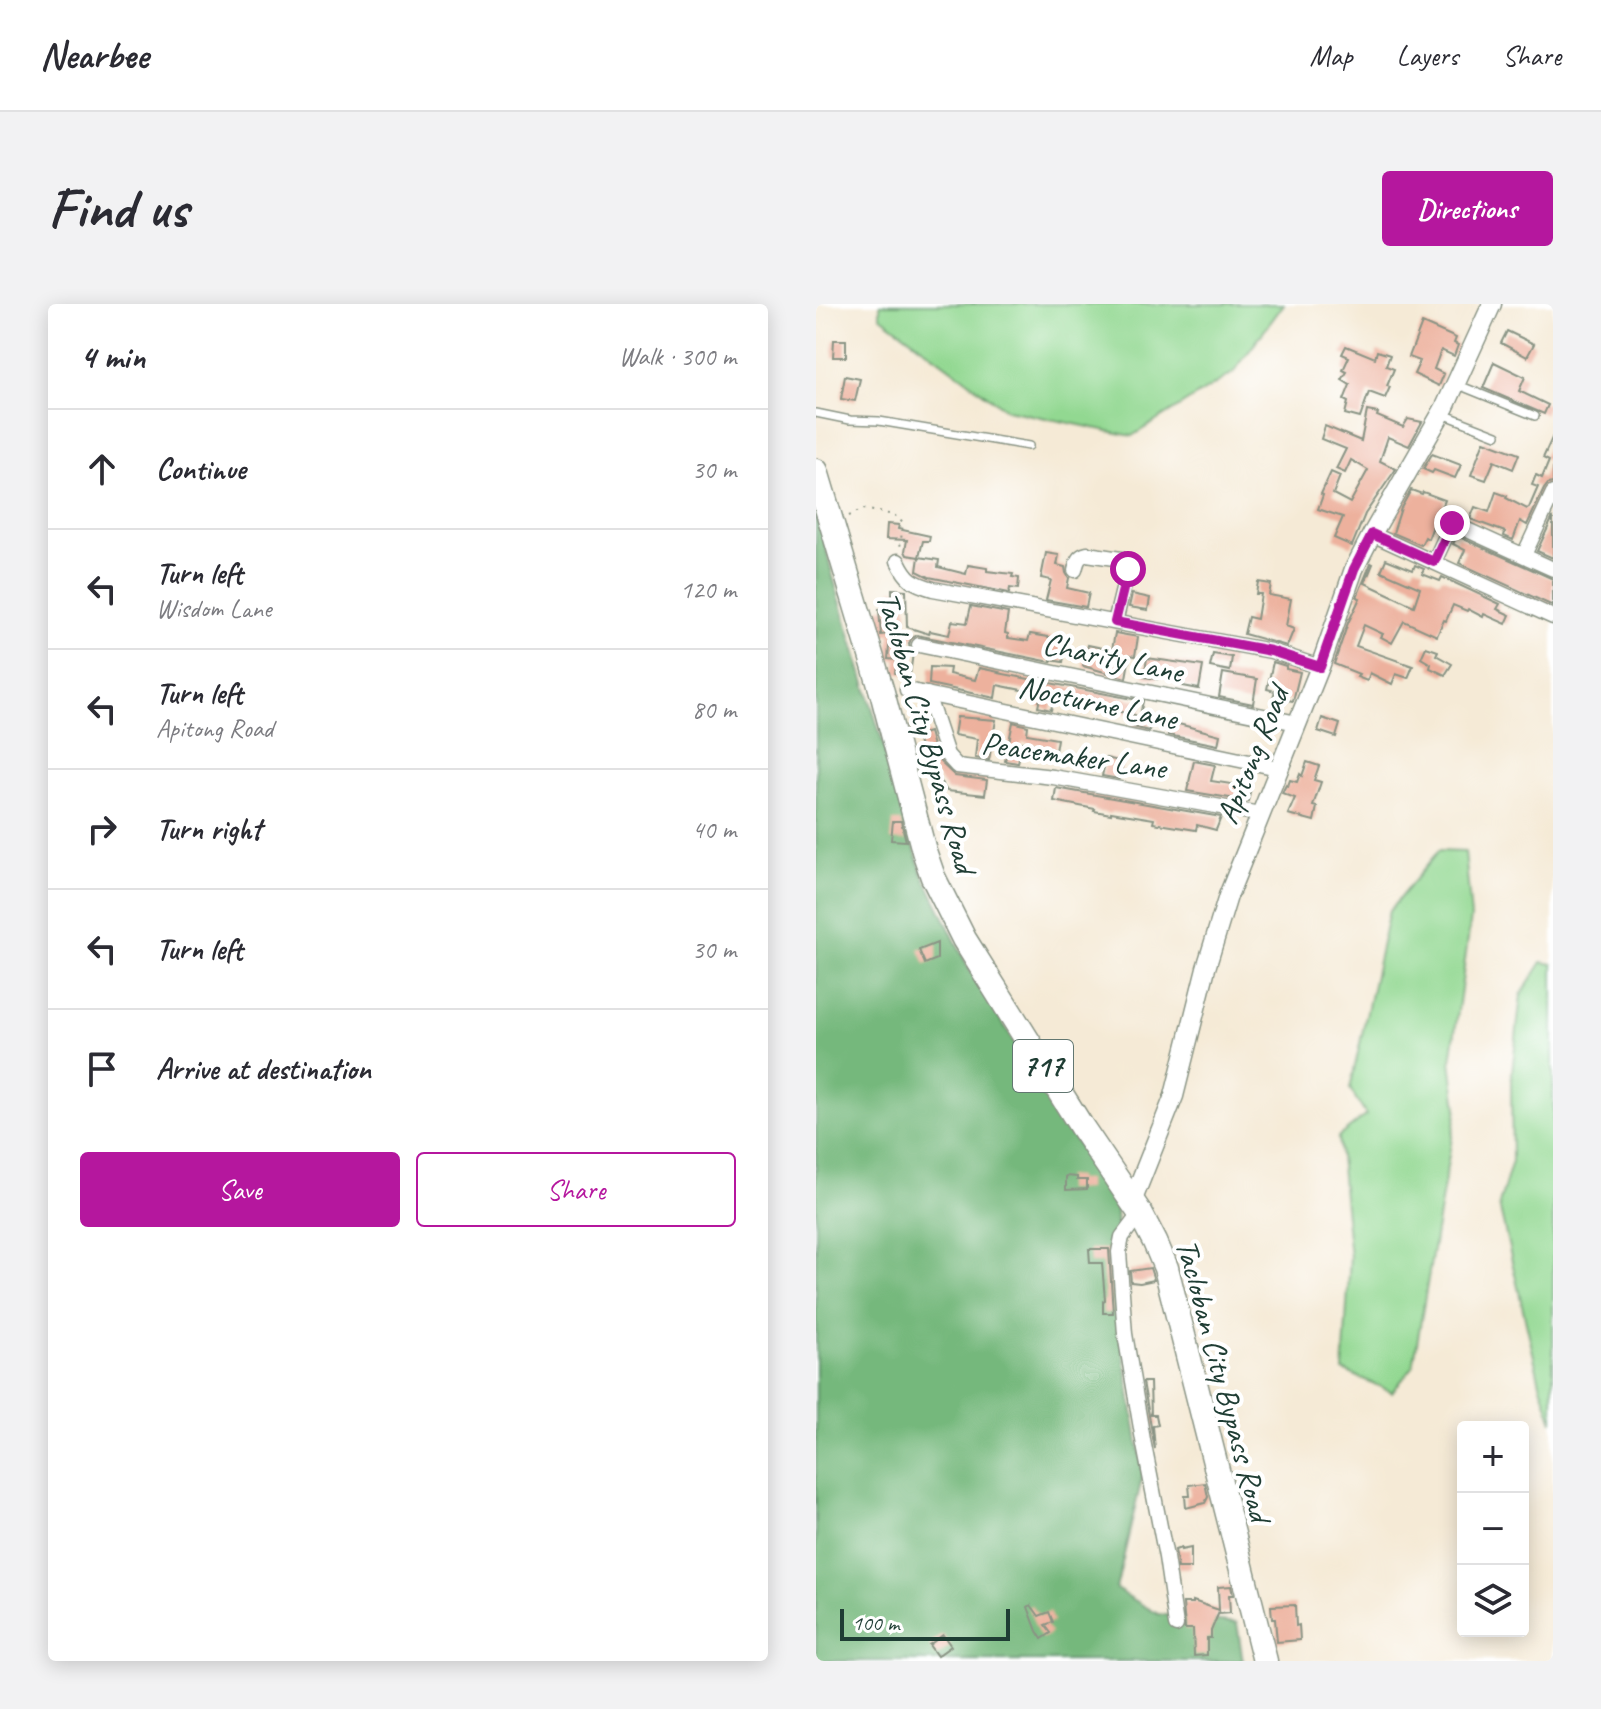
<!DOCTYPE html>
<meta charset="utf-8">
<style>
:root{--surface:#fff;--page:#f2f2f3;--text:#2b2b33;--muted:#7c7c81;--line:#e1e1e2;--accent:#b5179e}
body{margin:0;font-family:Caveat,sans-serif;background:var(--page);color:var(--text)}
.controls{position:absolute;right:24px;bottom:24px;display:grid;overflow:hidden;border-radius:8px;box-shadow:0 4px 20px #0003}
.controls button{width:72px;height:72px;display:grid;place-items:center;padding:0;border:0;border-bottom:2px solid var(--line);background:var(--surface);color:var(--text);font:40px sans-serif}
.scale{position:absolute;left:24px;bottom:20px;width:170px;box-sizing:border-box;padding-left:8px;border:4px solid #1f3d34;border-top:0;font-size:22px;line-height:28px;white-space:nowrap;color:#1f3d34;-webkit-text-stroke:6px #fff;paint-order:stroke}
.stop{position:absolute;width:24px;height:24px;margin:-18px;border:6px solid #b5179e;border-radius:50%;background:#fff}
.stop.end{background:#b5179e;border-color:#fff;box-shadow:0 2px 8px #0008}
.list{margin:0;padding:0;list-style:none}
h2{display:flex;justify-content:space-between;align-items:center;height:104px;margin:0;padding:0 32px;font-size:34px}
h2 small{font-size:26px;font-weight:400;color:var(--muted)}
.list li{display:grid;grid-template-columns:52px 1fr auto;gap:24px;align-items:center;box-sizing:border-box;height:120px;padding:0 32px;border-top:2px solid var(--line)}
.list b{display:block;font-size:30px;white-space:nowrap}
.list p{margin:0;font-size:26px;white-space:nowrap;color:var(--muted)}
.list em{font-size:26px;font-style:normal;color:var(--muted)}
.actions{display:flex;gap:16px;padding:24px 32px}
.actions a{flex:1;padding:18px 0;border:2px solid var(--accent);border-radius:8px;text-align:center;font-size:28px;color:var(--accent)}
.actions .main{background:var(--accent);color:#fff}
.icon{flex:none;width:44px;height:44px;fill:none;stroke:currentColor;stroke-width:2;stroke-linecap:round;stroke-linejoin:round}
.map{position:relative;flex:none;width:737px;height:1357px;overflow:hidden;border-radius:8px}
header{display:flex;align-items:center;gap:48px;box-sizing:border-box;height:112px;padding:0 40px;background:var(--surface);border-bottom:2px solid var(--line)}
header strong{font-size:38px}
nav{display:flex;gap:44px;margin-inline-start:auto;font-size:28px}
.intro{display:flex;align-items:center;justify-content:space-between;box-sizing:border-box;height:192px;padding:0 48px}
h1{margin:0;font-size:56px}
.button{padding:20px 36px;border-radius:8px;background:var(--accent);color:#fff;font-size:28px;font-weight:700}
main{display:flex;gap:48px;padding:0 48px}
aside{flex:1;background:var(--surface);border-radius:8px;box-shadow:0 4px 20px #0003}
.map>svg:first-child{display:block}
.green{fill:#92d891;stroke:#588a62;stroke-width:2}
.forest{fill:#75b87b;stroke:#4a7a58;stroke-width:2}
.building{fill:#edb19d}
.lines{fill:none;stroke-linecap:round;stroke-linejoin:round}
.lane-casing{stroke:#8a9485;stroke-width:10}
.street-casing{stroke:#8a9485;stroke-width:17}
.secondary-casing{stroke:#8a9485;stroke-width:21}
.highway-casing{stroke:#8a9485;stroke-width:27}
.path{stroke:#8a9485;stroke-width:2;stroke-dasharray:2 6;stroke-linecap:butt}
.lane{stroke:#fff;stroke-width:7}
.street{stroke:#fff;stroke-width:14}
.secondary{stroke:#fff;stroke-width:18}
.highway{stroke:#fff;stroke-width:24}
.route{stroke:#b5179e;stroke-width:10}
.labels{text-anchor:middle;stroke-width:8;stroke-linejoin:round;paint-order:stroke}
.shield{fill:#fff;stroke:#627771;stroke-width:2}
.shield-label{font-size:30px;font-weight:bold;fill:#1f3d34}
.street-label{font-size:32px;fill:#1f3d34;stroke:#fff}
</style>
<header>
<strong>Nearbee</strong>
<nav><a>Map</a><a>Layers</a><a>Share</a></nav>
</header>
<div class="intro"><h1>Find us</h1><a class="button">Directions</a></div>
<main>
<aside>
<h2>4 min<small>Walk · 300 m</small></h2>
<ul class="list">
<li><svg class="icon" aria-label="ahead" viewBox="0 0 24 24"><path d="M12 20V5M6 11l6-6 6 6"/></svg><div><b>Continue</b></div><em>30 m</em></li>
<li><svg class="icon" aria-label="left" viewBox="0 0 24 24"><path d="M17 20v-9H6M10 6l-5 5 5 5"/></svg><div><b>Turn left</b><p>Wisdom Lane</p></div><em>120 m</em></li>
<li><svg class="icon" aria-label="left" viewBox="0 0 24 24"><path d="M17 20v-9H6M10 6l-5 5 5 5"/></svg><div><b>Turn left</b><p>Apitong Road</p></div><em>80 m</em></li>
<li><svg class="icon" aria-label="right" viewBox="0 0 24 24"><path d="M7 20v-9h11M14 6l5 5-5 5"/></svg><div><b>Turn right</b></div><em>40 m</em></li>
<li><svg class="icon" aria-label="left" viewBox="0 0 24 24"><path d="M17 20v-9H6M10 6l-5 5 5 5"/></svg><div><b>Turn left</b></div><em>30 m</em></li>
<li><svg class="icon" aria-label="arrive" viewBox="0 0 24 24"><path d="M6 21V4h12l-3 4 3 4H6"/></svg><div><b>Arrive at destination</b></div></li>
</ul>
<div class="actions"><a class="main">Save</a><a>Share</a></div>
</aside>
<div class="map">
<svg width="737" height="1357" viewBox="0 0 737 1357">
<rect width="100%" height="100%" fill="#fff"/>
<filter id="ink" filterUnits="userSpaceOnUse"><feTurbulence type="fractalNoise" baseFrequency=".0125" numOctaves="2"/><feDisplacementMap in="SourceGraphic" scale="16" xChannelSelector="R" yChannelSelector="G"/><feConvolveMatrix kernelMatrix="1 2 1 2 8 2 1 2 1" color-interpolation-filters="sRGB"/></filter>
<filter id="wash" filterUnits="userSpaceOnUse"><feTurbulence type="fractalNoise" baseFrequency=".006" numOctaves="4" result="noise"/><feDisplacementMap in="SourceGraphic" scale="32" xChannelSelector="R" yChannelSelector="G"/><feGaussianBlur stdDeviation="1.8" result="paint"/><feColorMatrix in="noise" values="0 0 0 0 0 0 0 0 0 0 0 0 0 0 0 0 0 1.4 0 .05"/><feComposite in="paint" operator="in"/></filter>
<g filter="url(#wash)">
<rect width="100%" height="100%" fill="#f5ead6"/>
<!-- green -->
<g class="green">
<path d="M 64,0 L 468,0 L 417,69 L 316,132 L 191,106 L 64,12 Z"/>
<path d="M 622,547 L 649,548 L 655,613 L 635,757 L 641,804 L 597,1063 L 576,1088 L 527,1066 L 534,953 L 522,833 L 550,811 L 534,785 L 573,607 Z"/>
<path d="M 726,658 L 737,660 L 737,1118 L 724,1079 L 683,901 L 696,857 L 695,777 L 705,691 Z"/>
</g>
<!-- forest -->
<path class="forest" d="M 0,205 L 17,273 L 105,566 L 153,665 L 300,902 L 303,1020 L 327,1170 L 300,1285 L 342,1310 L 421,1319 L 427,1357 L 0,1357 Z"/>
<g id="blocks">
<!-- building -->
<g class="building">
<path d="M 606,19 L 640,34 L 638,39 L 642,41 L 638,52 L 625,46 L 618,65 L 628,70 L 623,82 L 598,70 L 604,57 L 593,53 Z"/>
<path d="M 691,27 L 718,40 L 711,53 L 685,39 Z"/>
<path d="M 18,36 L 30,36 L 30,53 L 17,53 Z"/>
<path d="M 530,42 L 559,54 L 561,47 L 574,51 L 570,62 L 578,65 L 571,82 L 574,83 L 569,94 L 553,88 L 544,114 L 529,110 L 532,98 L 528,96 L 534,81 L 526,76 L 531,68 L 527,66 L 533,53 L 526,50 Z"/>
<path d="M 678,58 L 709,73 L 703,87 L 732,101 L 728,110 L 667,84 Z"/>
<path d="M 29,72 L 44,75 L 39,97 L 25,95 Z"/>
<path d="M 551,107 L 562,109 L 561,112 L 587,123 L 592,115 L 606,118 L 593,142 L 572,133 L 564,157 L 580,165 L 549,210 L 536,242 L 518,234 L 527,213 L 502,205 L 507,191 L 505,190 L 515,168 L 524,172 L 517,190 L 534,199 L 552,166 L 535,156 L 529,169 L 520,165 L 530,145 L 505,135 L 509,122 L 545,137 Z"/>
<path d="M 737,132 L 737,179 L 732,180 L 728,185 L 711,221 L 704,217 L 697,236 L 688,232 L 689,228 L 654,215 L 659,203 L 673,208 L 680,188 L 691,192 L 690,194 L 711,205 L 713,204 L 722,183 L 716,181 L 720,171 L 726,174 L 733,157 L 727,154 Z"/>
<path d="M 668,137 L 703,150 L 697,165 L 678,157 L 670,176 L 655,171 Z"/>
<path d="M 616,150 L 645,161 L 639,174 L 618,166 L 616,169 L 607,165 Z"/>
<path d="M 595,186 L 606,190 L 607,188 L 629,196 L 626,204 L 624,204 L 612,235 L 609,233 L 605,241 L 577,229 L 585,204 Z"/>
<path d="M 737,213 L 737,254 L 721,247 Z"/>
<path d="M 71,220 L 83,221 L 82,225 L 114,232 L 113,237 L 107,237 L 103,253 L 91,251 L 89,247 L 91,236 L 70,235 Z"/>
<path d="M 641,232 L 737,275 L 737,302 L 643,259 L 649,246 L 637,240 Z"/>
<path d="M 230,249 L 243,251 L 241,261 L 249,263 L 250,269 L 253,274 L 251,284 L 273,289 L 270,303 L 230,296 L 235,276 L 225,274 Z"/>
<path d="M 103,253 L 123,256 L 122,263 L 150,270 L 152,261 L 171,264 L 171,267 L 197,270 L 196,273 L 203,274 L 202,285 L 194,284 L 193,289 L 113,273 L 101,267 Z"/>
<path d="M 570,255 L 597,266 L 599,261 L 608,265 L 606,270 L 624,277 L 626,273 L 684,300 L 681,305 L 694,311 L 690,320 L 668,310 L 667,313 L 652,305 L 651,307 L 637,301 L 630,317 L 628,316 L 621,332 L 588,317 L 576,339 L 565,333 L 567,330 L 548,321 L 540,342 L 597,362 L 592,374 L 580,370 L 576,380 L 554,369 L 551,377 L 541,373 L 543,370 L 518,360 L 532,319 L 544,294 L 541,293 L 555,259 L 557,260 L 549,279 L 598,302 L 604,284 L 565,267 Z"/>
<path d="M 442,278 L 455,280 L 453,291 L 475,295 L 470,322 L 478,325 L 471,342 L 428,330 L 432,313 L 441,315 L 445,290 L 440,290 Z"/>
<path d="M 76,285 L 90,286 L 91,323 L 113,330 L 114,327 L 133,331 L 136,317 L 151,319 L 155,302 L 192,309 L 189,329 L 192,330 L 192,334 L 212,337 L 214,330 L 251,336 L 247,358 L 235,356 L 235,358 L 101,331 L 95,335 L 93,340 L 94,345 L 97,349 L 94,371 L 79,369 L 81,356 L 72,355 L 74,330 L 65,331 L 63,305 L 76,303 Z"/>
<path d="M 316,290 L 334,294 L 332,306 L 313,303 Z"/>
<path d="M 299,329 L 322,333 L 319,352 L 314,351 L 310,374 L 267,362 L 272,341 L 296,346 Z"/>
<path d="M 610,343 L 622,347 L 620,351 L 636,360 L 629,371 L 614,364 L 615,360 L 605,354 Z"/>
<path d="M 397,350 L 416,353 L 414,367 L 394,363 Z"/>
<path d="M 331,354 L 387,362 L 383,385 L 367,382 L 369,369 L 348,366 L 348,369 L 342,368 L 341,375 L 328,373 Z"/>
<path d="M 457,358 L 470,362 L 470,365 L 484,368 L 477,397 L 457,393 L 459,387 L 451,385 Z"/>
<path d="M 114,363 L 134,364 L 133,370 L 159,376 L 163,364 L 183,368 L 182,369 L 327,397 L 324,411 L 335,412 L 333,427 L 317,423 L 319,411 L 238,394 L 235,406 L 222,403 L 225,390 L 181,381 L 179,394 L 113,380 Z"/>
<path d="M 407,369 L 441,375 L 437,400 L 403,393 Z"/>
<path d="M 141,413 L 180,416 L 173,456 L 159,454 L 161,435 L 138,431 Z"/>
<path d="M 506,414 L 524,420 L 520,433 L 502,427 Z"/>
<path d="M 197,418 L 212,422 L 211,430 L 241,435 L 239,447 L 224,444 L 225,441 L 206,438 L 202,459 L 189,457 Z"/>
<path d="M 355,418 L 404,431 L 402,441 L 352,431 Z"/>
<path d="M 113,428 L 118,446 L 124,458 L 139,472 L 171,476 L 169,491 L 131,487 L 117,467 L 115,468 L 107,455 L 108,454 L 100,432 Z"/>
<path d="M 290,454 L 307,458 L 303,475 L 286,472 Z"/>
<path d="M 378,457 L 399,461 L 395,477 L 435,483 L 432,497 L 371,487 Z"/>
<path d="M 491,458 L 503,462 L 498,476 L 505,478 L 497,502 L 501,503 L 498,517 L 472,510 L 479,494 L 466,489 L 470,481 L 472,482 L 474,476 L 481,478 L 484,470 L 486,472 Z"/>
<path d="M 240,484 L 405,513 L 400,526 L 381,521 L 380,526 L 337,519 L 338,515 L 295,508 L 295,510 L 278,507 L 279,505 L 238,497 Z"/>
<path d="M 77,517 L 85,517 L 90,537 L 75,536 Z"/>
<path d="M 121,639 L 121,655 L 109,660 L 103,646 Z"/>
<path d="M 250,872 L 261,873 L 261,876 L 271,876 L 271,885 L 250,886 Z"/>
<path d="M 273,945 L 293,945 L 297,1009 L 287,1009 L 287,997 L 289,996 L 286,959 L 274,959 Z"/>
<path d="M 334,964 L 338,976 L 324,979 L 315,978 L 314,967 Z"/>
<path d="M 327,1078 L 334,1078 L 335,1111 L 340,1111 L 342,1121 L 337,1122 L 339,1145 Z"/>
<path d="M 389,1179 L 392,1193 L 389,1199 L 370,1204 L 369,1192 L 374,1192 L 373,1181 Z"/>
<path d="M 365,1244 L 365,1246 L 375,1244 L 375,1264 L 362,1264 L 359,1246 Z"/>
<path d="M 415,1282 L 417,1291 L 413,1291 L 414,1309 L 403,1310 L 403,1308 L 395,1327 L 395,1334 L 391,1334 L 391,1351 L 378,1352 L 377,1325 L 369,1325 L 367,1299 L 377,1299 L 377,1297 L 403,1306 L 402,1283 Z"/>
<path d="M 215,1301 L 223,1312 L 233,1308 L 237,1318 L 229,1321 L 235,1329 L 226,1335 L 221,1327 L 212,1303 Z"/>
<path d="M 479,1301 L 480,1322 L 483,1321 L 484,1336 L 461,1338 L 459,1315 L 456,1315 L 455,1302 Z"/>
<path d="M 127,1331 L 135,1342 L 121,1352 L 113,1341 Z"/>
</g>
</g>
</g>
<g filter="url(#ink)">
<use href="#blocks" fill-opacity="0" stroke="#8a9485" stroke-width="2"/>
<g class="lines">
<defs>
<g id="lane">
<path d="M 640,80 L 719,112"/>
<path d="M 0,109 L 34,116 L 63,117 L 213,142"/>
<path d="M 627,110 L 681,131"/>
</g>
<g id="street">
<path d="M 556,230 L 737,313"/>
<path d="M 708,251 L 737,189"/>
<path d="M 82,257 C 91,276 97,279 117,285 L 455,347 L 504,363"/>
<path d="M 618,258 L 636,219 L 737,265"/>
<path d="M 259,266 C 261,258 262,252 271,250 L 305,255 L 310,258 L 312,265 L 299,318"/>
<path d="M 103,341 L 481,419"/>
<path d="M 91,386 L 462,464"/>
<path d="M 111,390 L 131,451 L 141,462 L 237,473 L 444,510"/>
<path d="M 324,909 L 306,933 L 303,948 L 309,1030 L 327,1136 L 350,1253 L 360,1321"/>
</g>
<path id="secondary" d="M 316,898 L 358,792 L 390,664 L 412,592 L 504,363 L 538,265 L 556,230 L 629,103 L 676,0"/>
<path id="highway" d="M 0,167 L 66,388 L 108,547 L 117,573 L 148,635 L 265,822 L 324,909 L 339,938 L 350,964 L 449,1357"/>
</defs>
<!-- lane casing -->
<use href="#lane" class="lane-casing"/>
<!-- street casing -->
<use href="#street" class="street-casing"/>
<!-- secondary casing -->
<use href="#secondary" class="secondary-casing"/>
<!-- highway casing -->
<use href="#highway" class="highway-casing"/>
<!-- path -->
<path class="path" d="M 33,212 L 47,205 L 78,211 L 87,219 L 84,244"/>
<!-- lane -->
<use href="#lane" class="lane"/>
<!-- street -->
<use href="#street" class="street"/>
<!-- secondary -->
<use href="#secondary" class="secondary"/>
<!-- highway -->
<use href="#highway" class="highway"/>
</g>
</g>
<g class="lines" filter="url(#ink)">
<!-- route -->
<path class="route" d="M 312,265 L 299,318 L 455,347 L 504,363 L 538,265 L 556,230 L 618,258 L 636,219"/>
</g>
<g class="labels">
<!-- shield labels -->
<rect class="shield" x="197" y="736" width="60" height="52" rx="6"/>
<g class="shield-label">
<text x="227" y="772">717</text>
</g>
<!-- street labels -->
<g class="street-label">
<text transform="translate(297 353) rotate(12)" y="11">Charity Lane</text>
<text transform="translate(282 398) rotate(12)" y="11">Nocturne Lane</text>
<text transform="translate(111 428) rotate(74)" y="11">Tacloban City Bypass Road</text>
<text transform="translate(258 451) rotate(8)" y="11">Peacemaker Lane</text>
<text transform="translate(436 451) rotate(-68)" y="11">Apitong Road</text>
<text transform="translate(408 1076) rotate(75)" y="11">Tacloban City Bypass Road</text>
</g>
</g>
</svg>
<div class="controls">
<button>+</button>
<button>−</button>
<button><svg class="icon" aria-label="layers" viewBox="0 0 24 24"><path d="M12 4l9 5-9 5-9-5zM3 14l9 5 9-5"/></svg></button>
</div>
<div class="scale">100 m</div>
<div class="stop" style="left:312px;top:265px"></div>
<div class="stop end" style="left:636px;top:219px"></div>
</div>
</main>
